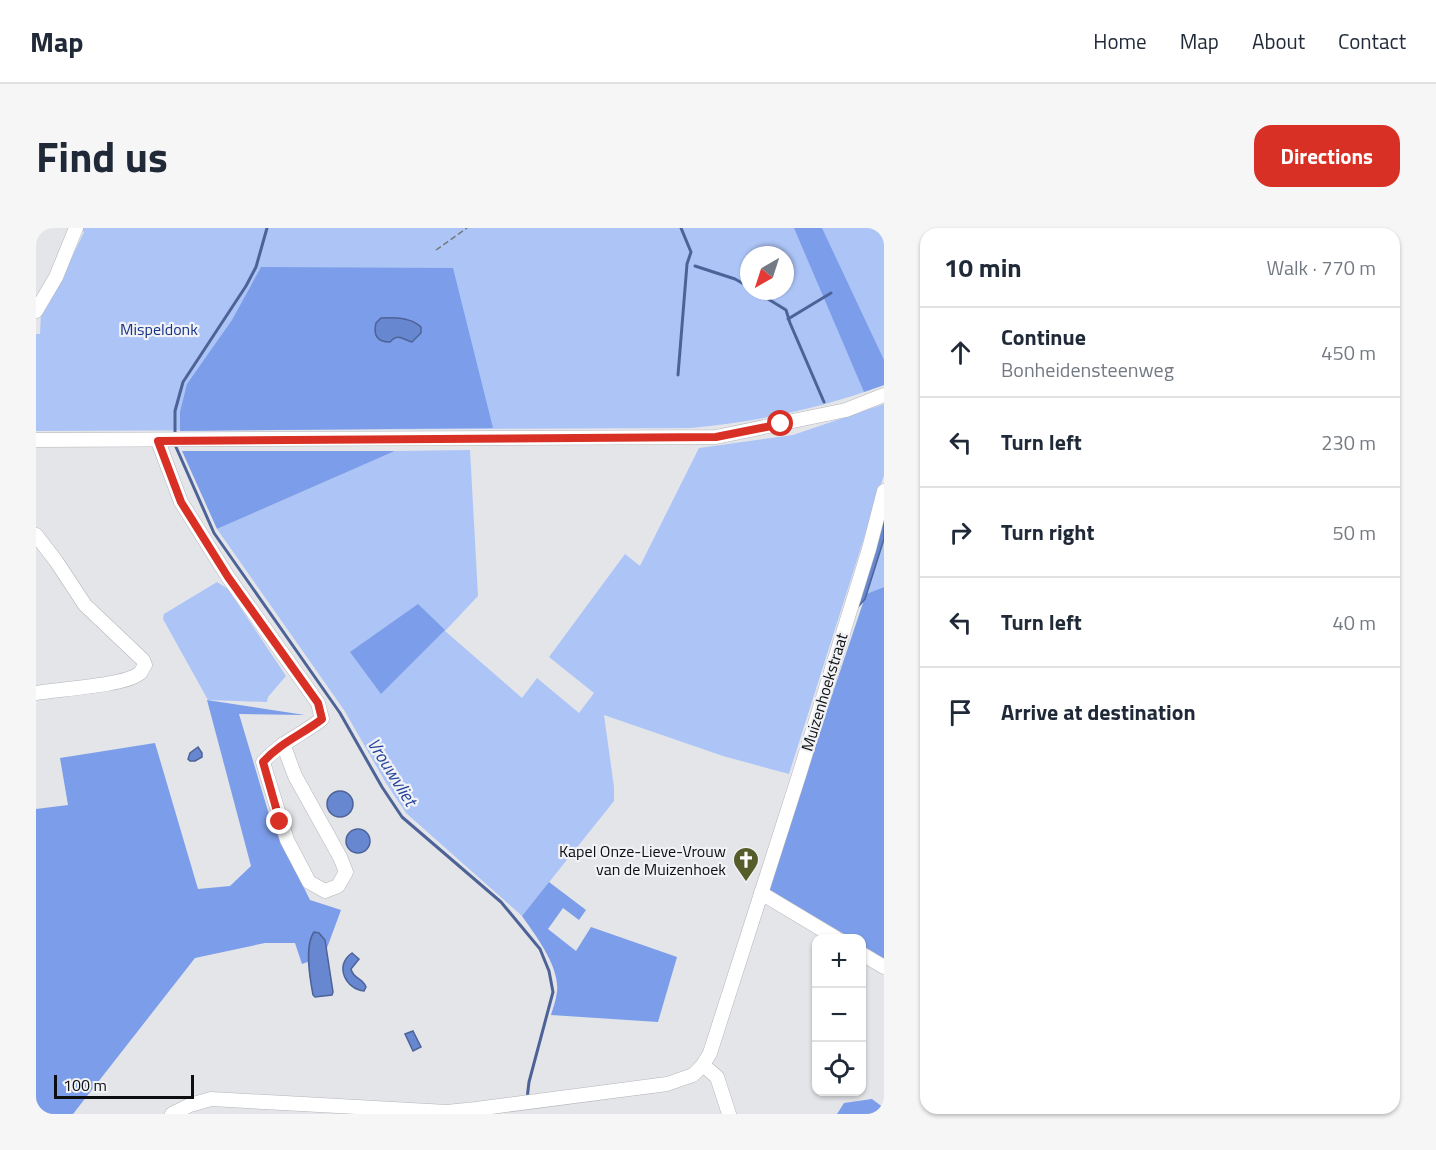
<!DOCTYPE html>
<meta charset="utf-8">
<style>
:root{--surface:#fff;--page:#f6f6f7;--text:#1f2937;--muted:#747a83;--line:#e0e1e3;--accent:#d93025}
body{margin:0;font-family:"Titillium Web",sans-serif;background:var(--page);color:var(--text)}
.controls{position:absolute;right:18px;bottom:18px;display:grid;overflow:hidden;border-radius:12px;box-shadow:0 2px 4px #0004}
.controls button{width:54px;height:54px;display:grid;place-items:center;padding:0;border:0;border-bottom:2px solid var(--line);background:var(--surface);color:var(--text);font:30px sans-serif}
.compass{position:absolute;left:704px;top:18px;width:54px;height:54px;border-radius:50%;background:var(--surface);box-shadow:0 2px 4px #0004;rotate:219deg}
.scale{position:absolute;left:18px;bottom:15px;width:140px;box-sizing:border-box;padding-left:6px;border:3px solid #0d0e0f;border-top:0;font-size:16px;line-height:21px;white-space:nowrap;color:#0d0e0f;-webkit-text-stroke:4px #f0f2f6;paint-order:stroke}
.stop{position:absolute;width:18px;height:18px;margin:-14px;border:4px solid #d93025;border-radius:50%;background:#fff}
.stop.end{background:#d93025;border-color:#fff;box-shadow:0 2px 6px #0008}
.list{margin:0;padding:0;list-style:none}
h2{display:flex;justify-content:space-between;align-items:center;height:78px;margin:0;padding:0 24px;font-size:26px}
h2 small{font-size:20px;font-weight:400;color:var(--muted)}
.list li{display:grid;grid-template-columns:39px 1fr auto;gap:18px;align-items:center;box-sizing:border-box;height:90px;padding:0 24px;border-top:2px solid var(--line)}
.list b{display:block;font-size:22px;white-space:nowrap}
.list p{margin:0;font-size:20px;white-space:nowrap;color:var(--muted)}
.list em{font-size:20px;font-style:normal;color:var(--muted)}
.icon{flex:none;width:33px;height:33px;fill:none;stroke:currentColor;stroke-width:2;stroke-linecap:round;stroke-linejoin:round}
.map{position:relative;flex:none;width:848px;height:886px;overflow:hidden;border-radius:18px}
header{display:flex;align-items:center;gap:36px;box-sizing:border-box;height:84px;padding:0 30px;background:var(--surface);border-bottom:2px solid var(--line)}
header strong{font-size:28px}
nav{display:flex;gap:33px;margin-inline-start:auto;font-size:21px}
.intro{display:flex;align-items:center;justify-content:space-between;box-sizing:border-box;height:144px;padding:0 36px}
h1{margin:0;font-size:42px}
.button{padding:15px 27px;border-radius:18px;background:var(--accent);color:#fff;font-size:21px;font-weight:700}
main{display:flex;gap:36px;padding:0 36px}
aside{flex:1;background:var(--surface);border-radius:18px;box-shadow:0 2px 4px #0004}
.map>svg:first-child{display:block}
.green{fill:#adc4f7;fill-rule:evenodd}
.forest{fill:#7c9de9}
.water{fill:#6887d1;stroke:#4d6397;stroke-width:1.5}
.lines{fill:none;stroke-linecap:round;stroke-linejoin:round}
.stream{stroke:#4d6397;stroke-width:3}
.minor-casing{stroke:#b4b6ba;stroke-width:15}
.path{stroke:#76777a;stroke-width:1.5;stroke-dasharray:6 3;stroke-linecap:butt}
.minor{stroke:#fff;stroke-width:14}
.route{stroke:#d93025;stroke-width:8}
.labels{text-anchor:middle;stroke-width:4.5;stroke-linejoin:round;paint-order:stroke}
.park-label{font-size:16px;fill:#173389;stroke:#f0f2f6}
.street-label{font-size:16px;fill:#0d0e0f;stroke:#f0f2f6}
.poi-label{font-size:16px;fill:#0d0e0f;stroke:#f0f2f6;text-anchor:end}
.water-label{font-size:18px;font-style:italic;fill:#25439b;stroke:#f0f2f6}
</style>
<header>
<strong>Map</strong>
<nav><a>Home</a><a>Map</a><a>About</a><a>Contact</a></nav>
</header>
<div class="intro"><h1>Find us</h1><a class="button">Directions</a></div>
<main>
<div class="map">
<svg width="848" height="886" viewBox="0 0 848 886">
<rect width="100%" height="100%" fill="#e3e5e9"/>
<!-- green -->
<g class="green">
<path d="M 46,0 L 848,0 L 848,157 C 783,181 724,193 655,200 L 0,203 L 0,106 L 4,106 L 5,84 L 30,41 L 48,4 L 45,2 ZM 713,27 L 749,27 L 749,63 L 713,63 Z"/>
<path d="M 848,176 L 848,247 L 753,546 L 687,528 L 568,487 L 578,559 L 578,573 L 486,688 L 370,585 L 350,555 L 308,482 L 181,301 L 359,223 L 434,222 L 442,368 L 409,403 L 486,470 L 501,450 L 543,485 L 558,465 L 513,429 L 589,326 L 604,338 L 663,220 L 757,207 Z"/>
<path d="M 848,311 L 848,359 L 830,366 Z"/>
<path d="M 181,354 L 192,361 L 250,448 L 232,469 L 231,474 L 172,472 L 127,391 L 128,386 Z"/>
</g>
<!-- forest -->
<g class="forest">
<path d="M 758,0 L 786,0 L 848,132 L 848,157 L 828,164 Z"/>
<path d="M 225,39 L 417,40 L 457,200 L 144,203 L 144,184 L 151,156 L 196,92 Z"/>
<path d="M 146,223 L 359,223 L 181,301 Z"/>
<path d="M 848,359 L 848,731 L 826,717 L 826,710 L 815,710 L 731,661 L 830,366 Z"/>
<path d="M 382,376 L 409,402 L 345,466 L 314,424 Z"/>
<path d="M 171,472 L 269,487 L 203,486 L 235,593 L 274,672 L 305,682 L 288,728 L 266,736 L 259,715 L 229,715 L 159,730 L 37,886 L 0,886 L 0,581 L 32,577 L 24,530 L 119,515 L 162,661 L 194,658 L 215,638 Z"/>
<path d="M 513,654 L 550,682 L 543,692 L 527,680 L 512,701 L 540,723 L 555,699 L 641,729 L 622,794 L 515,787 C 517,780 520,772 521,764 C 524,739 500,708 486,688 Z"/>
<path d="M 836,871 L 848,880 L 848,886 L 801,886 L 808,875 Z"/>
</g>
<!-- water -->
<g class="water">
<path d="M 345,90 C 358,89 375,89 385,99 L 385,105 L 376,114 C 366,111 362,105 354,114 C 341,114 337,107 340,95 Z"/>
<path d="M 848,279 L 848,311 L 829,371 L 822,379 Z"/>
<path d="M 162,519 L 166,525 L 166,529 L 159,533 L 154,533 L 152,531 L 154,525 Z"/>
<circle cx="304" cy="576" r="13"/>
<circle cx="322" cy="613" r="12"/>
<path d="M 278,704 L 283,705 L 289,712 L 297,764 L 296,767 L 279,769 L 277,767 C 274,751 268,718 278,704 Z"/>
<path d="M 316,725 L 323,731 L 315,741 C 317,751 327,750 330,759 L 328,763 C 311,762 297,738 316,725 Z"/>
<path d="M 377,803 L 385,819 L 377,823 L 369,806 Z"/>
</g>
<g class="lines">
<!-- stream -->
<g class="stream">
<path d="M 659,38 L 699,51 L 713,59"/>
<path d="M 719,63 L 750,82 L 754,95 L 788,174"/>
<path d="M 752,91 L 795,65"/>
<path d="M 642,147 L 651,36 L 655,24 L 645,0"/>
<path d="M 139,208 L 139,183 L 147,154 L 210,58 L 220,39 L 231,0"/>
<path d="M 140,219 L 178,305 L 304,485 L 346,559 L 366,589 L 465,674 L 504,721 L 513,743 L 517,764 L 493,854 L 491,871"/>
</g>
<defs>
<g id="minor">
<path d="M 0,83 L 20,49 L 40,0"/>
<path d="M 0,212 L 680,209 L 810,182 L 848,167"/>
<path d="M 122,213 L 145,274 L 192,349 L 282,475 L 286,491 C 267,506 244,515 227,534 L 251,612 L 273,654 L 289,663 L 302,658 L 310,644 L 304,629 L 259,548 L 247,516"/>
<path d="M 0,307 L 20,333 L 49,377 L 107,432 L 109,437 C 107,439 106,443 104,445 C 89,458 22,461 0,465"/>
<path d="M 725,665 L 800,710"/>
<path d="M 826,726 L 848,739"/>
<path d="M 667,837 L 681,849 L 693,886"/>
<path d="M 136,886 L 154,877 L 175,871 L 411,884 L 440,881 L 631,856 L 657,847 L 667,837 L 674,825 L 764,544 L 833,321 L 848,263"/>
</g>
</defs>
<!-- minor casing -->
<use href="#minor" class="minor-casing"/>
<!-- path -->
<path class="path" d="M 400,22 L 431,0"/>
<!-- minor -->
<use href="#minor" class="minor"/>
</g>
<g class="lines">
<!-- route -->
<path class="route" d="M 244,594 L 227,534 C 244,515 267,506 286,491 L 282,475 L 192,349 L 145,274 L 122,213 L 680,209 L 745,196"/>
</g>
<!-- icons -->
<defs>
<symbol id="church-pin" viewBox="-11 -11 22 30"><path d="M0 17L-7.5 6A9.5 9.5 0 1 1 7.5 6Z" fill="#565d2b" stroke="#f0f2f6"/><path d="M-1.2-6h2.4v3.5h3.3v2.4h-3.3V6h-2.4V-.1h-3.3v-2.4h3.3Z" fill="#fff"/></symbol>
</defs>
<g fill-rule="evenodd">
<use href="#church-pin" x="695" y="617" width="30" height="40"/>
</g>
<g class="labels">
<!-- park labels -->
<g class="park-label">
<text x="123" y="107">Mispeldonk</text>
</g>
<!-- street labels -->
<g class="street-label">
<text transform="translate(788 464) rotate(-73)" y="6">Muizenhoekstraat</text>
</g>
<!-- poi labels -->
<g class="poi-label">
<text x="690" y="629">Kapel Onze-Lieve-Vrouw<tspan x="690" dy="18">van de Muizenhoek</tspan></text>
</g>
<!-- water labels -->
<g class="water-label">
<text transform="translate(356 544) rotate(58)" y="6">Vrouwvliet</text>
</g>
</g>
</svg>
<div class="controls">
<button>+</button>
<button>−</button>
<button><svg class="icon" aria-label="locate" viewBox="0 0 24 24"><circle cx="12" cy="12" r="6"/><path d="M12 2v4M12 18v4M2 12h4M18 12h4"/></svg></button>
</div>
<svg class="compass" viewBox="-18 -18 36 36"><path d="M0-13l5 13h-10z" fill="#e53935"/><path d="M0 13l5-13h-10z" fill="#747a83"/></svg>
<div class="scale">100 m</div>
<div class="stop" style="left:745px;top:196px"></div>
<div class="stop end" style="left:244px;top:594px"></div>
</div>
<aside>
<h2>10 min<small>Walk · 770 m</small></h2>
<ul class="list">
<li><svg class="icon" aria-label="ahead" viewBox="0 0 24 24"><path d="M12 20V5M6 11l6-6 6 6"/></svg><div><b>Continue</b><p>Bonheidensteenweg</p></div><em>450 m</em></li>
<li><svg class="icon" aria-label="left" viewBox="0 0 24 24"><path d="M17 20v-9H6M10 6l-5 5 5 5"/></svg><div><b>Turn left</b></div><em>230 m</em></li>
<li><svg class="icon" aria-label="right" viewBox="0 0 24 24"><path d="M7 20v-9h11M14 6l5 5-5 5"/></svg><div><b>Turn right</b></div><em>50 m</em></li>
<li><svg class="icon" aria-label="left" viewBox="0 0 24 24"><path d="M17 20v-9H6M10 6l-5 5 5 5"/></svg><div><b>Turn left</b></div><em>40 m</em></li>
<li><svg class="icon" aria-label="arrive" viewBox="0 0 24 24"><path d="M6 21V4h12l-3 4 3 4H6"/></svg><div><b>Arrive at destination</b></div></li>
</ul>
</aside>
</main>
